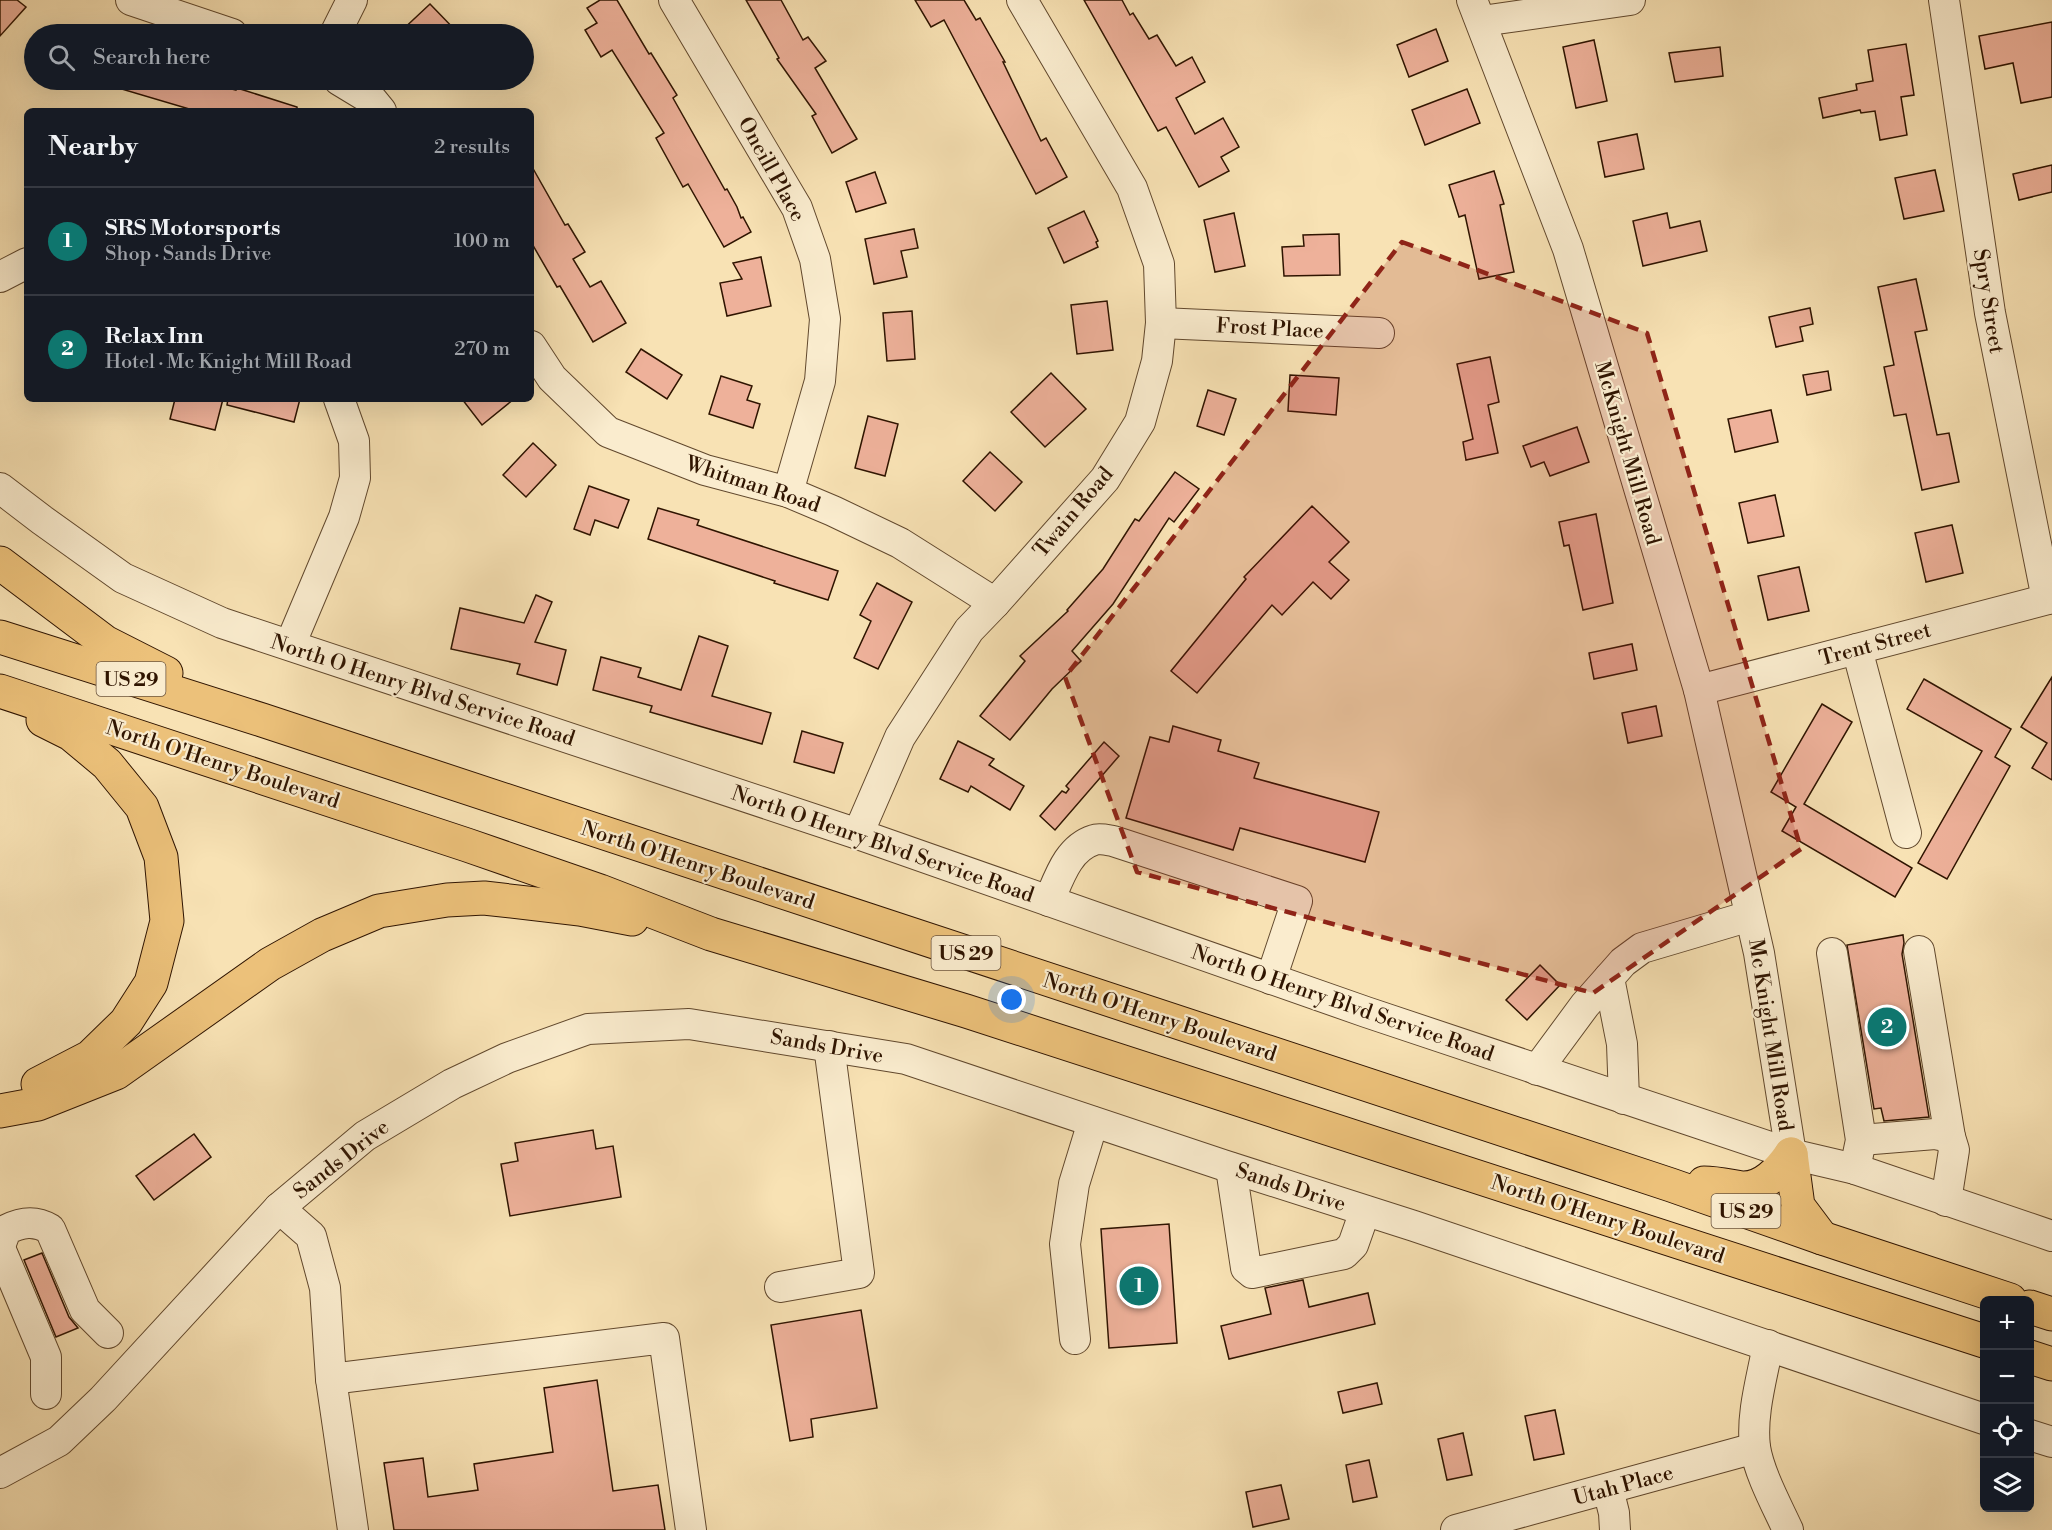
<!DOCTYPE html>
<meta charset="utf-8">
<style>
:root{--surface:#171b24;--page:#242831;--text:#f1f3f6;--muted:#9ea1a6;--line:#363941;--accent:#0f766e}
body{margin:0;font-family:"Libre Bodoni",serif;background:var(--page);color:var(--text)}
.controls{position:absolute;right:18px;bottom:18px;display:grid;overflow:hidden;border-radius:9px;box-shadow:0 6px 24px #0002}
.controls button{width:54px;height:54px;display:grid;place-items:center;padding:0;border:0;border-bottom:2px solid var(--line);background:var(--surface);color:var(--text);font:30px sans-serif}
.you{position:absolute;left:1012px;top:1000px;width:21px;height:21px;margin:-15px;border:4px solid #fff;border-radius:50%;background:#1a73e8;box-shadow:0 0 0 9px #1a73e833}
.badge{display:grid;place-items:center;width:39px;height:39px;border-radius:50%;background:var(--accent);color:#fff;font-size:20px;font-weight:700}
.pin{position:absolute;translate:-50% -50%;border:3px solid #fff;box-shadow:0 2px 6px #0006}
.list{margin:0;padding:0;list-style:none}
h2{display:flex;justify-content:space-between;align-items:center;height:78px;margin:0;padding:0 24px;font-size:26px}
h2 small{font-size:20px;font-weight:400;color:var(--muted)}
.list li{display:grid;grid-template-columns:39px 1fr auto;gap:18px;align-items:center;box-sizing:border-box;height:108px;padding:0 24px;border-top:2px solid var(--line)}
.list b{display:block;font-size:22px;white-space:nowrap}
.list p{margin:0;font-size:20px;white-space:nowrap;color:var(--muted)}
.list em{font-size:20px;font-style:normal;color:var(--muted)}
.icon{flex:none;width:33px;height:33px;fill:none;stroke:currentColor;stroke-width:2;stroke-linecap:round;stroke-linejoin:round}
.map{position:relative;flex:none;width:2052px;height:1530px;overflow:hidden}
.search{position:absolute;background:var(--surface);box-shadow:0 6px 24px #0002;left:24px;top:24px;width:510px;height:66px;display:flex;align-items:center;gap:15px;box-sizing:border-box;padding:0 21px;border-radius:33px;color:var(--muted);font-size:22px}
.panel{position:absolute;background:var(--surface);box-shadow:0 6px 24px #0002;left:24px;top:108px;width:510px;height:294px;border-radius:9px}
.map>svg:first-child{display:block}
.building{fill:#eeb19a;stroke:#2f1400;stroke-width:1.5}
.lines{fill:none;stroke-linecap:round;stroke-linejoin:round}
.minor-casing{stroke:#61482d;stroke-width:32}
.highway-casing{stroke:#2f1400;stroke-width:35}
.minor{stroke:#faecce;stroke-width:30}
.highway{stroke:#ecc17a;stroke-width:33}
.marked{fill:#8f2418;fill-opacity:0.2;stroke:#8f2418;stroke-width:4.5;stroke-dasharray:12 8;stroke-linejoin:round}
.labels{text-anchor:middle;stroke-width:4.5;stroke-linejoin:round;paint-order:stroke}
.shield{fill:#faecce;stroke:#6c553e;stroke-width:1.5}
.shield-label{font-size:20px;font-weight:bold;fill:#2f1400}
.street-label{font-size:21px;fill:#2f1400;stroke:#faecce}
</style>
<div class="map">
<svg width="2052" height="1530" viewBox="0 0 2052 1530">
<rect width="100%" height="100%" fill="#f8e2b4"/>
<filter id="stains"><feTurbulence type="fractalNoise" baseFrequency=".00333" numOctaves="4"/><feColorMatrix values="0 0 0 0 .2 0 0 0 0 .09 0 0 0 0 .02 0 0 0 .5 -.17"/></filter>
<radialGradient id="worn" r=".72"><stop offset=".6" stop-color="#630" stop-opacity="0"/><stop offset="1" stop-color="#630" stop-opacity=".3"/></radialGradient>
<!-- building -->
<g class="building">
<path d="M 0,0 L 17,0 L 26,7 L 0,36 Z"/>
<path d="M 600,0 L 617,0 L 649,54 L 651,53 L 677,95 L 673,98 L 725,190 L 727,189 L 737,207 L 741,218 L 743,217 L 751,232 L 724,247 L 688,184 L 683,187 L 656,138 L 664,133 L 612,50 L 601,57 L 585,30 L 597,23 L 587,8 Z"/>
<path d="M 746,0 L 781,0 L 803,40 L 808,37 L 826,61 L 815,68 L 857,139 L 832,153 L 812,116 L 816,114 L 777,59 L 779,58 Z"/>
<path d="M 915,0 L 964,0 L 976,20 L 980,18 L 1005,62 L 1003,62 L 1041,141 L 1046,138 L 1067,177 L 1036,194 L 944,20 L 931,27 Z"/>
<path d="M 1084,0 L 1122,0 L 1130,15 L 1133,13 L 1149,39 L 1157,35 L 1176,66 L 1192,57 L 1205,82 L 1176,98 L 1195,134 L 1223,118 L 1239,147 L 1221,157 L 1229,171 L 1199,187 L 1166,127 L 1158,131 Z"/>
<path d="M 430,4 L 459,34 L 398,34 Z"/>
<path d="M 2052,22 L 2052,97 L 2021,103 L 2013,63 L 1985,69 L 1979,36 Z"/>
<path d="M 1436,29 L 1448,61 L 1409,77 L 1397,45 Z"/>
<path d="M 1594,40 L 1607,101 L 1576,108 L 1563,47 Z"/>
<path d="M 1906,44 L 1914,95 L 1901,97 L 1907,135 L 1880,140 L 1875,111 L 1861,113 L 1860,110 L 1823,118 L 1819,98 L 1857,90 L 1856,84 L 1873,81 L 1868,50 Z"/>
<path d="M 1720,47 L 1723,76 L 1675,82 L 1669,53 Z"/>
<path d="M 108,80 L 197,80 L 236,90 L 237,88 L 297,107 L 297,111 L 196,111 L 108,85 Z"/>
<path d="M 1467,89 L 1480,123 L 1425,145 L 1412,110 Z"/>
<path d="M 1637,134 L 1644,169 L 1605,177 L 1598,142 Z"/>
<path d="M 531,165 L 565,225 L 568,224 L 585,252 L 573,259 L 590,287 L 601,281 L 626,323 L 593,342 L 560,286 L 557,287 L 531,242 Z"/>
<path d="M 2052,165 L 2052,192 L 2019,200 L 2013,174 Z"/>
<path d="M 1935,170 L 1944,211 L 1904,219 L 1895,178 Z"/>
<path d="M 1494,171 L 1504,204 L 1500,205 L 1514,272 L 1479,279 L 1465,215 L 1459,217 L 1449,185 Z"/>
<path d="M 875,172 L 886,203 L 856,212 L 846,182 Z"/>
<path d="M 1084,211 L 1098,241 L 1096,242 L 1098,247 L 1064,263 L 1048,228 Z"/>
<path d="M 1234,213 L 1245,266 L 1215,272 L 1204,220 Z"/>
<path d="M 1667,213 L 1670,228 L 1700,221 L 1707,251 L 1643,266 L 1633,221 Z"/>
<path d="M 914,229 L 918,248 L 901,251 L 907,277 L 874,284 L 865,239 Z"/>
<path d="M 1339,234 L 1340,275 L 1284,276 L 1282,247 L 1304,246 L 1303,235 Z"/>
<path d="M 761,257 L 771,306 L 727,316 L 720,283 L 742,279 L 733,263 Z"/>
<path d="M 1916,279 L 1927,330 L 1915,332 L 1937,435 L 1949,433 L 1959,482 L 1922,490 L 1906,414 L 1894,416 L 1884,367 L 1894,365 L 1878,287 Z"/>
<path d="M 1107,301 L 1113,350 L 1077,354 L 1071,305 Z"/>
<path d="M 1810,308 L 1813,324 L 1800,327 L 1803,341 L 1776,347 L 1769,317 Z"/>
<path d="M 912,311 L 915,359 L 887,361 L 883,313 Z"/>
<path d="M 641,349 L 682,375 L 667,399 L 626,372 Z"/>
<path d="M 1490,357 L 1499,402 L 1488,405 L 1498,453 L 1466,460 L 1463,442 L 1473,439 L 1457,364 Z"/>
<path d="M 1828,371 L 1831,390 L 1807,395 L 1803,375 Z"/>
<path d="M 1051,373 L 1086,409 L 1045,447 L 1011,412 Z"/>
<path d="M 1290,375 L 1339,378 L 1336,415 L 1288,411 Z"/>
<path d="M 721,376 L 752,386 L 747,400 L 760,404 L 753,428 L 709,414 Z"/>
<path d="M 1208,390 L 1236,399 L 1224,435 L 1197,426 Z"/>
<path d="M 175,399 L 223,399 L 215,430 L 170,419 Z"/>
<path d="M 228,399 L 300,399 L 294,422 L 227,405 Z"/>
<path d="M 462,399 L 514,399 L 482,425 Z"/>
<path d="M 1771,410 L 1778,442 L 1735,452 L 1728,419 Z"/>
<path d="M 868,416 L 898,424 L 885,476 L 855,468 Z"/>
<path d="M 1577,427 L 1589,462 L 1550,476 L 1544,462 L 1531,467 L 1523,446 Z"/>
<path d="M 533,443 L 556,465 L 526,497 L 503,475 Z"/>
<path d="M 990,452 L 1022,482 L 995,511 L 963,481 Z"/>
<path d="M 1175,472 L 1199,489 L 1174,522 L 1169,518 L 1113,604 L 1072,651 L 1081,661 L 1052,689 L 1010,740 L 980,716 L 1025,661 L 1020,656 L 1068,611 L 1067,610 L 1103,569 L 1135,519 L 1139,521 Z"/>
<path d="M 589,486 L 629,500 L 618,528 L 595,520 L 590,535 L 574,529 Z"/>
<path d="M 1775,495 L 1784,536 L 1748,543 L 1739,503 Z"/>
<path d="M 1312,506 L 1349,542 L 1329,562 L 1349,580 L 1331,599 L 1313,582 L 1282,615 L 1272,605 L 1197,693 L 1171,671 L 1246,579 L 1244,577 Z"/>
<path d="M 658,508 L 699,520 L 697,525 L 838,571 L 828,600 L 774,583 L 775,581 L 648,539 Z"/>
<path d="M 1596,514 L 1613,603 L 1583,610 L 1569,545 L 1564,546 L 1559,522 Z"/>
<path d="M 1952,525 L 1963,573 L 1926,582 L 1915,533 Z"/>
<path d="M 1799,567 L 1809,611 L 1768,620 L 1758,576 Z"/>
<path d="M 877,583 L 912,602 L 878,669 L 854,658 L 871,621 L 860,615 Z"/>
<path d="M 536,595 L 552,602 L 535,642 L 566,650 L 557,685 L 517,674 L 520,664 L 451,649 L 460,608 L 524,623 Z"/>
<path d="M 699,636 L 728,646 L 712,696 L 771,713 L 762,744 L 650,712 L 652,706 L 593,690 L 601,657 L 641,668 L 638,677 L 681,690 Z"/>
<path d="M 1632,644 L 1637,670 L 1594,679 L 1589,653 Z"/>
<path d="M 2052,677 L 2052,780 L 2032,768 L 2047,743 L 2021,727 Z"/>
<path d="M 1924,679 L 2011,729 L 1995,757 L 2010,766 L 1947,879 L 1918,863 L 1982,751 L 1907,709 Z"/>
<path d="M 1822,704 L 1852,722 L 1804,804 L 1912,868 L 1895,897 L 1782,831 L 1796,807 L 1771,792 Z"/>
<path d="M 1656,706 L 1662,736 L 1628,743 L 1622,713 Z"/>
<path d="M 1173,726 L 1221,740 L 1218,751 L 1259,763 L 1254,778 L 1379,812 L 1365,862 L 1240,828 L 1233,850 L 1126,818 L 1150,737 L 1169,742 Z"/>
<path d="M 802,731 L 843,743 L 834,773 L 794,762 Z"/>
<path d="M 958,741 L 994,759 L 989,765 L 1024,786 L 1010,810 L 971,786 L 968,792 L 940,779 Z"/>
<path d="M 1104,742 L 1119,756 L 1055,830 L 1040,816 L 1062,791 L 1066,793 L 1069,789 L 1066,786 Z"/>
<path d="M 1903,935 L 1904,943 L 1902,954 L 1929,1117 L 1884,1121 L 1881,1108 L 1874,1109 L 1847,945 Z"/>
<path d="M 1540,965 L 1560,985 L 1527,1020 L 1506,1000 Z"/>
<path d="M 593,1130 L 596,1149 L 613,1146 L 621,1197 L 510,1216 L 501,1164 L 518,1161 L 515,1143 Z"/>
<path d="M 194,1134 L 211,1157 L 154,1200 L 136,1176 Z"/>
<path d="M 1169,1224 L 1177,1343 L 1109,1348 L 1101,1229 Z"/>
<path d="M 42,1253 L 69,1317 L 78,1328 L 56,1337 L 24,1260 Z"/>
<path d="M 1303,1280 L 1309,1307 L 1368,1293 L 1375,1324 L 1229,1359 L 1221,1326 L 1271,1314 L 1265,1288 Z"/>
<path d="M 861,1310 L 877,1408 L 811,1419 L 813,1437 L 790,1441 L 771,1325 Z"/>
<path d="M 597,1380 L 613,1491 L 658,1485 L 665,1530 L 394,1530 L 384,1463 L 423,1458 L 428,1497 L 478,1490 L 474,1464 L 553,1452 L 544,1388 Z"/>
<path d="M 1377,1383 L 1382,1404 L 1343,1413 L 1338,1392 Z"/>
<path d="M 1555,1410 L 1564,1454 L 1534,1460 L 1525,1416 Z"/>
<path d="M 1463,1433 L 1472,1475 L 1447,1480 L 1438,1439 Z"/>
<path d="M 1369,1460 L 1377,1497 L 1353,1502 L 1346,1465 Z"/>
<path d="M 1281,1485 L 1289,1519 L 1253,1527 L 1246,1492 Z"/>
</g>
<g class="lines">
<defs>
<g id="minor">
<path d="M 131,0 L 232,34"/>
<path d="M 674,0 L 797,208 L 815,259 L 825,319 L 820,381 L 788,492"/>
<path d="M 1472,0 L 1568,249 L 1699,690 L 1759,953 L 1791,1154"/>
<path d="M 1944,0 L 1990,313 L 2047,599"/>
<path d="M 1482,21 L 1630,0"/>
<path d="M 335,34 L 352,0"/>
<path d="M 339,80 L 372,100 L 381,111"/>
<path d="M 0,277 L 27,263"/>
<path d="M 1161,323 L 1379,333"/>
<path d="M 531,346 L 552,378 L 608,432 L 705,470 L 788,492 L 833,511 L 900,543 L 995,603"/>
<path d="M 0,488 L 42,520 L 123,578 L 222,623 L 858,834 L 1366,1012 L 1791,1154 L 1855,1169 L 2052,1236"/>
<path d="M 290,645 L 344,517 L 355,478 L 354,441 L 339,399"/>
<path d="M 1857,649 L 1906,833"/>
<path d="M 1699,690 L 2052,598"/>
<path d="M 858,834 L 900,737 L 969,630 L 995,603 L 1105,479 L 1140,422 L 1157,361 L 1161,323 L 1159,264 L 1132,188 L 1022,0"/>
<path d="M 1049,901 C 1059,878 1068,848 1094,840 C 1099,838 1107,840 1113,841 L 1297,901 L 1271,979"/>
<path d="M 1919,951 L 1950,1137"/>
<path d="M 1832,953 L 1861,1140 L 1855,1169"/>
<path d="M 1609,978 L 1622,1044 L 1624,1099"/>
<path d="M 1537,1070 L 1585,1005 L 1623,962 L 1642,948 L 1750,916"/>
<path d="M 1861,1140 L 1935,1134 L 1950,1137 L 1954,1150 L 1946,1201"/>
<path d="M 1231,1168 L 1246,1268 L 1252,1273 L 1344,1254 L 1353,1245 L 1365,1211"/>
<path d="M 279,1208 L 311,1236 L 325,1288 L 331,1379 L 353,1530"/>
<path d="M 0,1246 L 6,1230 C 21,1222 35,1220 50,1229 L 85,1310 L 108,1333"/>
<path d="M 0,1248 L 46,1357 L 46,1394"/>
<path d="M 780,1287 L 859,1273 L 829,1046"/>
<path d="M 1075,1339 L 1065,1244 L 1074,1184 L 1093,1122"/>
<path d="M 1768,1345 C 1762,1378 1751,1414 1755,1447 C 1759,1473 1777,1506 1788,1530"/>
<path d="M 331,1379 L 664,1338 L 691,1530"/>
<path d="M 2030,1435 L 2052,1442"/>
<path d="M 0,1473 L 59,1441 L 103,1399 L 279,1208 L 365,1136 L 452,1084 L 507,1058 L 588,1029 L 689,1024 L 906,1059 L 1223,1165 L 1414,1226 L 1984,1419"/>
<path d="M 1608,1489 L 1614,1513 L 1615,1530"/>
<path d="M 1456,1530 L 1755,1448"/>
</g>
<g id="highway">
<path d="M 0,563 L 105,642 L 166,673"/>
<path d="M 0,637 L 262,720 L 1671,1185 L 1822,1238 L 2010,1300"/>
<path d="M 0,691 L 467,845 L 600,891 L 711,934 L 966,1011 L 1984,1341"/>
<path d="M 38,1084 L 90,1057 L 126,1022 L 151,983 L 167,921 L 161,857 L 142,807 L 107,764 L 71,734 L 43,720"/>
<path d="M 0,1111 L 38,1104 L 116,1073 L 270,964 L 322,935 L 379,911 L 447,900 L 484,898 L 580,909 L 632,919"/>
<path d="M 1791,1154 L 1798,1206 L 1822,1238"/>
<path d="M 1704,1183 C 1717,1183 1729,1186 1742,1188 C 1764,1189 1780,1170 1791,1154"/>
<path d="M 2030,1307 L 2052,1314"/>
<path d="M 2030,1357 L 2052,1364"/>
</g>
</defs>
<!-- minor casing -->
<use href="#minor" class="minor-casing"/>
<!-- highway casing -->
<use href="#highway" class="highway-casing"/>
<!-- minor -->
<use href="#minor" class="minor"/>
<!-- highway -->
<use href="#highway" class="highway"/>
</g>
<!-- marked area -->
<path class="marked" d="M 1402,242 L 1647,333 L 1801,849 L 1593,993 L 1137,872 L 1065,677 Z"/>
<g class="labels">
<!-- shield labels -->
<g class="shield">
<rect x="96.5" y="662" width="69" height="34" rx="4.5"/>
<rect x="931.5" y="936" width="69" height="34" rx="4.5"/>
<rect x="1711.5" y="1194" width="69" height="34" rx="4.5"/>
</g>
<g class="shield-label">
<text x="131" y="686">US 29</text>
<text x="966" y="960">US 29</text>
<text x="1746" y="1218">US 29</text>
</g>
<!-- street labels -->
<g class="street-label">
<text transform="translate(772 169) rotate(61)" y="7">Oneill Place</text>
<text transform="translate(1989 301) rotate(81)" y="7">Spry Street</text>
<text transform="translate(1270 328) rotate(3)" y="7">Frost Place</text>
<text transform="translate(1628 453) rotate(74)" y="7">McKnight Mill Road</text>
<text transform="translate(753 484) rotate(18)" y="7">Whitman Road</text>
<text transform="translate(1073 512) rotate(-50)" y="7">Twain Road</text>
<text transform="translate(1875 644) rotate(-15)" y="7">Trent Street</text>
<text transform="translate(423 690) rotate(18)" y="7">North O Henry Blvd Service Road</text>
<text transform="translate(223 764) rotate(18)" y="7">North O'Henry Boulevard</text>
<text transform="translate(883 844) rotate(19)" y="7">North O Henry Blvd Service Road</text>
<text transform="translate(698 865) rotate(18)" y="7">North O'Henry Boulevard</text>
<text transform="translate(1343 1003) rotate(19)" y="7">North O Henry Blvd Service Road</text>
<text transform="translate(1160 1017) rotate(18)" y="7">North O'Henry Boulevard</text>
<text transform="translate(1771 1035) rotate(81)" y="7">Mc Knight Mill Road</text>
<text transform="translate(827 1046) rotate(10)" y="7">Sands Drive</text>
<text transform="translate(341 1159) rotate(-38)" y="7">Sands Drive</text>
<text transform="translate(1291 1187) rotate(18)" y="7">Sands Drive</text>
<text transform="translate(1608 1219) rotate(18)" y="7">North O'Henry Boulevard</text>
<text transform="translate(1623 1485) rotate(-15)" y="7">Utah Place</text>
</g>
</g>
<rect width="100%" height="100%" filter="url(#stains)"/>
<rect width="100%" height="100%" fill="url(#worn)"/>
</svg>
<div class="controls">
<button>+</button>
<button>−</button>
<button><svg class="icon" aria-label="locate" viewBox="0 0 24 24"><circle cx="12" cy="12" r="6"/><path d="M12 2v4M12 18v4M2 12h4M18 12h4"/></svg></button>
<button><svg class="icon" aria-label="layers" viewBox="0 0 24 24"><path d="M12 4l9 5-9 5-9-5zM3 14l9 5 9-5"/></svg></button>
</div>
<div class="you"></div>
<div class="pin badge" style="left:1139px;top:1286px">1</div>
<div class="pin badge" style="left:1887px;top:1027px">2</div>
<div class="search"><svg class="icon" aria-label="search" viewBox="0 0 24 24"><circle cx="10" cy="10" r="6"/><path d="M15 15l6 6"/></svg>Search here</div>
<section class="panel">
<h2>Nearby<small>2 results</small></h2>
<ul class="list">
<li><span class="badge">1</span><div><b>SRS Motorsports</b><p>Shop · Sands Drive</p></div><em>100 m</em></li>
<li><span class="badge">2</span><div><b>Relax Inn</b><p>Hotel · Mc Knight Mill Road</p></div><em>270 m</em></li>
</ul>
</section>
</div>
